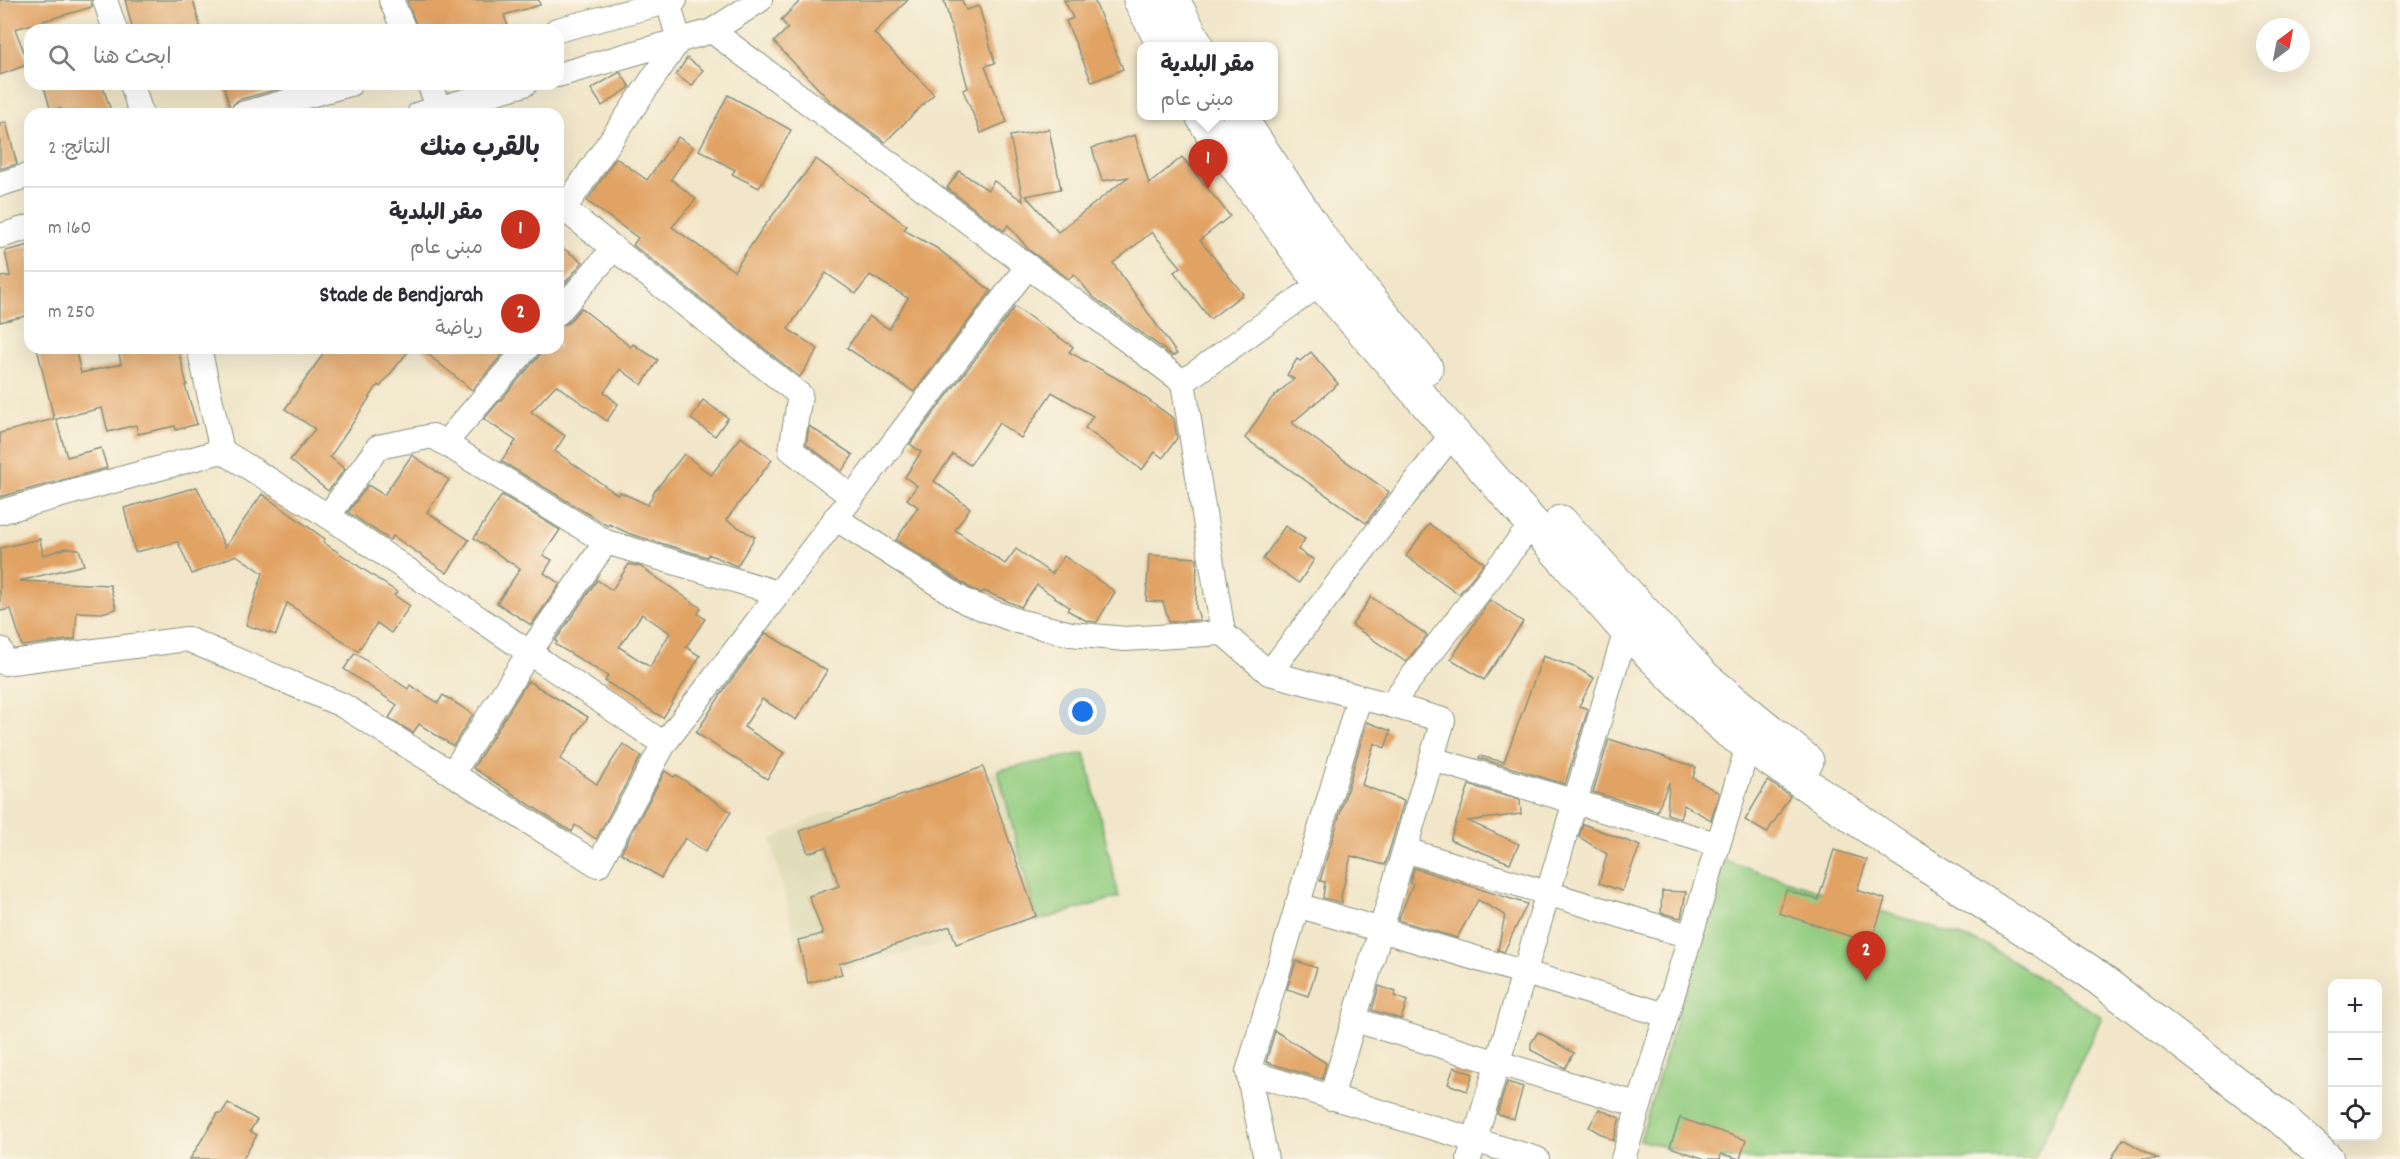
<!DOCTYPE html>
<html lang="ar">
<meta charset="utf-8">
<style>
:root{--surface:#fff;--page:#f7f7f7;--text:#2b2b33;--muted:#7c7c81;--line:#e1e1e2;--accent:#c8321e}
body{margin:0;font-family:Dekko,"Playpen Sans Arabic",sans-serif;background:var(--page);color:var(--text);direction:rtl}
.controls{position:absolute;right:18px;bottom:18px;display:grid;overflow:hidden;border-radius:12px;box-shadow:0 6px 24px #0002}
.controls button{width:54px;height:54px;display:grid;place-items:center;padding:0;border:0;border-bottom:2px solid var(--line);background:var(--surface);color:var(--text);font:30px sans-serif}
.compass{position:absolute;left:2256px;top:18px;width:54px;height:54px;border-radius:50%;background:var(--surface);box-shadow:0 6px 24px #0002;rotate:32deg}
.you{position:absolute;left:1083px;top:712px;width:21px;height:21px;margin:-15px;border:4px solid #fff;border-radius:50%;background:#1a73e8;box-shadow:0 0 0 9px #1a73e833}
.badge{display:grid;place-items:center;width:39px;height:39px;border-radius:50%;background:var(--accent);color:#fff;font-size:20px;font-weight:700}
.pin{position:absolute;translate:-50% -50px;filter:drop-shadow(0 2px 3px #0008)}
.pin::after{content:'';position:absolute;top:32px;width:21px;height:18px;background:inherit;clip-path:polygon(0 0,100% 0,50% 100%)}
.popup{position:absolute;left:1137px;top:42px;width:141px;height:78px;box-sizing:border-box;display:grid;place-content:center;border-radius:12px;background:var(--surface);filter:drop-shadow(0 2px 4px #0005);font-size:20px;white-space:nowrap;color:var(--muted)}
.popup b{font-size:22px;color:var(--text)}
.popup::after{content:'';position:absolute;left:50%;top:100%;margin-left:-12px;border:12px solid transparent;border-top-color:var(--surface)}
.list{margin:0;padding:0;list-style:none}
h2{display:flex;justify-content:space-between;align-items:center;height:78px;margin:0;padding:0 24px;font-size:26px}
h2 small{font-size:20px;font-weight:400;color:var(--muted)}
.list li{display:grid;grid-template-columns:39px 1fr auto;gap:18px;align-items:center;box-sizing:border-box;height:84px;padding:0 24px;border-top:2px solid var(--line)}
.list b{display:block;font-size:22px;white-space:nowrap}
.list p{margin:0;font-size:20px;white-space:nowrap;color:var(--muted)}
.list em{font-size:20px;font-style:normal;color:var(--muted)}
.icon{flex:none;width:33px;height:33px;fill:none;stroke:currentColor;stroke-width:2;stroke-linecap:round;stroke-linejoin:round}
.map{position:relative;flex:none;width:2400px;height:1159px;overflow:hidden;direction:ltr}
.search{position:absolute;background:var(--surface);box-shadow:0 6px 24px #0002;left:24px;top:24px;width:540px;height:66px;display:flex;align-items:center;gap:15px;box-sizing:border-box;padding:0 21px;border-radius:18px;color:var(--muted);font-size:22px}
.panel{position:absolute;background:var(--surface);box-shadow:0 6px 24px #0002;left:24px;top:108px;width:540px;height:246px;border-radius:18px;direction:rtl}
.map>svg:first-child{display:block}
.built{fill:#e1dcba}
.green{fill:#93cd81;stroke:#59855a;stroke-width:1.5}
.building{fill:#e1a363;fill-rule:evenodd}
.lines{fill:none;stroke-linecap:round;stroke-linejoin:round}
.street-casing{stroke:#88927e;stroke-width:26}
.secondary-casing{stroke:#88927e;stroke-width:35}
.street{stroke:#fff;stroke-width:24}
.secondary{stroke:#fff;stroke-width:33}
</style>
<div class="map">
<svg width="2400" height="1159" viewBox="0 0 2400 1159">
<rect width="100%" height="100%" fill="#fcf5e5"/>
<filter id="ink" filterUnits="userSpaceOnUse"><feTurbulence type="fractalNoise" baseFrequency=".0167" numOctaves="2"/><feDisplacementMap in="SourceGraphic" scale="12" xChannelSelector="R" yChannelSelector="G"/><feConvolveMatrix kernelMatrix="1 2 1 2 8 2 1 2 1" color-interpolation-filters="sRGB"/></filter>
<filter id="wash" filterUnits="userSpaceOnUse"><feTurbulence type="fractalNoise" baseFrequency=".008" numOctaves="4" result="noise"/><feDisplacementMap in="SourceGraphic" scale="24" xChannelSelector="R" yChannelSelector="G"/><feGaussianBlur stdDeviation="1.35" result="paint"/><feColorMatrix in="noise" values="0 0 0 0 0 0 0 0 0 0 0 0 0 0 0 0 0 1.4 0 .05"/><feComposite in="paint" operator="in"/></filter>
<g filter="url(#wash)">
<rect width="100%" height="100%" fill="#f1e6c9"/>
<!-- built -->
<path class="built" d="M 998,770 L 1037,921 L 805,978 L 771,840 L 823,813 Z"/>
<!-- green -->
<g class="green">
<path d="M 1085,753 L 1119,897 L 1037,921 L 998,770 Z"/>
<path d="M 1724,860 L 1986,945 L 2102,1017 L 2034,1159 L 1709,1159 L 1640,1140 Z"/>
</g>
<g id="blocks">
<!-- building -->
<g class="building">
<path d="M 0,0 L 91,0 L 92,7 L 15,29 L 29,64 L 0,75 Z"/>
<path d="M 125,0 L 193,0 L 201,30 L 133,30 Z"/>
<path d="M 407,0 L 539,0 L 540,5 L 504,15 L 509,30 L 418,30 Z"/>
<path d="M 801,0 L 908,0 L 874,33 L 934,94 L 885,142 L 831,102 L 774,42 L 788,28 L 781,20 Z"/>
<path d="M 944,0 L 962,0 L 966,10 L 979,6 L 995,63 L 985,66 L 1007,122 L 981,133 L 963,90 L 968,88 Z"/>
<path d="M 1064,0 L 1094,0 L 1123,69 L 1092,82 L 1066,21 L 1073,18 Z"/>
<path d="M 687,58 L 703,70 L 692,86 L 676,75 Z"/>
<path d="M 620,72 L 630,87 L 602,106 L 591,89 Z"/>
<path d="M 43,84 L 102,84 L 112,114 L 62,114 L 60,108 L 51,111 Z"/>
<path d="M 223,84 L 297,84 L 238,100 L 230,108 Z"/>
<path d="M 728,95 L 791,130 L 759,188 L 732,174 L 735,170 L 699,150 Z"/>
<path d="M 6,122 L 17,164 L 0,169 L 0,123 Z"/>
<path d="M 1049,129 L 1061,189 L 1026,196 L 1058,232 L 1128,177 L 1102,181 L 1092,148 L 1135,135 L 1149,184 L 1182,157 L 1230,216 L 1200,240 L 1243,294 L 1210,319 L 1174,272 L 1181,267 L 1152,232 L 1113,263 L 1177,354 L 1173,356 L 1092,296 L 1074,274 L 1069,279 L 1029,250 L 1008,225 L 1004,231 L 947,188 L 959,171 L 988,190 L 994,181 L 1023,201 L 1010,136 Z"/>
<path d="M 678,137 L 693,147 L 671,179 L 696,199 L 672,227 L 734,271 L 762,229 L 816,159 L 907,226 L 904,230 L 938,249 L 991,291 L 914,392 L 847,348 L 869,316 L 889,329 L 908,298 L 870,275 L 856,294 L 826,273 L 788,329 L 818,349 L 800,377 L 633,245 L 638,238 L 587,201 L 616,158 L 647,180 Z"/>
<path d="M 30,245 L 30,315 L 0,322 L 0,277 L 10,276 L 5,251 Z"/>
<path d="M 558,245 L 583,262 L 558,291 Z"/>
<path d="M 1015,307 L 1073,347 L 1069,352 L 1125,383 L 1174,419 L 1177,438 L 1163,458 L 1155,452 L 1142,470 L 1085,428 L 1093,416 L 1052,392 L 1021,438 L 999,423 L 970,465 L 953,454 L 934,481 L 970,508 L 955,530 L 1005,564 L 1016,549 L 1052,574 L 1064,556 L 1115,592 L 1097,622 L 1087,621 L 1067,610 L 1069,607 L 1037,585 L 1021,607 L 984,591 L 982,593 L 972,589 L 896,540 L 918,507 L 907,499 L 917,486 L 905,477 L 921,452 L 910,444 Z"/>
<path d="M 581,308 L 631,347 L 633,344 L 658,360 L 642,385 L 620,369 L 604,392 L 618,404 L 607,421 L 556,385 L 531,412 L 565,436 L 555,451 L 618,495 L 620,492 L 648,505 L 654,492 L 684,454 L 711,475 L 741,437 L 772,460 L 726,520 L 755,537 L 737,566 L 708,554 L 707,557 L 630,534 L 609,524 L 608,526 L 501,461 L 516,441 L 484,419 L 538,357 L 541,348 L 558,348 L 558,327 L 568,323 Z"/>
<path d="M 37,348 L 75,348 L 81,373 L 121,364 L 118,348 L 178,348 L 187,385 L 185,386 L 197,424 L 176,430 L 175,426 L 138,434 L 136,425 L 108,432 L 102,408 L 56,419 L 67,457 L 101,448 L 107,468 L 0,497 L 0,433 L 54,419 Z"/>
<path d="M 327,348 L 411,348 L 380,387 L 378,385 L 330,457 L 345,469 L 328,491 L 290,460 L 315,429 L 285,409 Z"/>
<path d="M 420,348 L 508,348 L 472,390 Z"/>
<path d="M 1311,352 L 1338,384 L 1292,423 L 1389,492 L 1366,523 L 1245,438 L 1271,399 L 1294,379 L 1287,375 L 1297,359 L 1300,361 Z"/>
<path d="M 703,400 L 728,418 L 715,436 L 691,419 Z"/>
<path d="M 809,426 L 853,455 L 842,471 L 806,444 Z"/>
<path d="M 412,455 L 449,480 L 427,512 L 469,540 L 447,573 L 393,536 L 390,540 L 348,512 L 368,485 L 384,495 Z"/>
<path d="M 197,487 L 225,547 L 262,494 L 325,539 L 323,542 L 397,592 L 394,595 L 410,606 L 391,633 L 377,623 L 358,651 L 287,603 L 276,635 L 246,625 L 263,573 L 236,555 L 192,574 L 178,542 L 135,552 L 124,508 Z"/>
<path d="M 502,495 L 560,530 L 543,555 L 552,560 L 544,573 L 560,584 L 531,625 L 497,603 L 520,569 L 474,538 Z"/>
<path d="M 1429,524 L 1484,563 L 1459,594 L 1406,556 Z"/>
<path d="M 1285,526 L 1305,539 L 1298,550 L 1314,560 L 1299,583 L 1263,559 Z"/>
<path d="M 40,539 L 43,555 L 67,548 L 79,549 L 84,565 L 19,581 L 110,585 L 116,609 L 102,613 L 77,612 L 75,639 L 22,646 L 11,609 L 0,611 L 0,548 Z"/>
<path d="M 1149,555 L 1197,558 L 1196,607 L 1200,620 L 1169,622 L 1163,602 L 1146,601 Z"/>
<path d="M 629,564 L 641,567 L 701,608 L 698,614 L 705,619 L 686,647 L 700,656 L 663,718 L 605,681 L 608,676 L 556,645 L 557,642 L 555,641 L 597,580 L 612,590 ZM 642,614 L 670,633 L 650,667 L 619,647 Z"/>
<path d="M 1371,597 L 1427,635 L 1406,662 L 1352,625 Z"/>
<path d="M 1490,600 L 1523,622 L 1484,680 L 1451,659 Z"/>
<path d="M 766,633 L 827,671 L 796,720 L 762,699 L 744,727 L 784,753 L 767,779 L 696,733 L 725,688 Z"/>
<path d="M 355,653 L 408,689 L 410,685 L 438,703 L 443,695 L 473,714 L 453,746 L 419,724 L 413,733 L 389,718 L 397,705 L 344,669 Z"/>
<path d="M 1543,656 L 1577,668 L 1594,678 L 1579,706 L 1588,709 L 1565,784 L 1479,758 L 1480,756 L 1504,762 Z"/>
<path d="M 528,681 L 588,717 L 560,759 L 597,784 L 623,744 L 641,756 L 596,839 L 575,825 L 572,832 L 473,768 Z"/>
<path d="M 1367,722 L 1391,731 L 1385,748 L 1374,743 L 1362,785 L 1404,801 L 1385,865 L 1351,856 L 1341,896 L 1342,903 L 1323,898 L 1325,882 L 1320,881 Z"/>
<path d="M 1609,739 L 1696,767 L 1693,778 L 1719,793 L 1711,820 L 1684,805 L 1680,818 L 1667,814 L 1669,782 L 1657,811 L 1593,792 Z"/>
<path d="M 983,767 L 1036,916 L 956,944 L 950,926 L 839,964 L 842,974 L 808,983 L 798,940 L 823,934 L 809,896 L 839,886 L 826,847 L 808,853 L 800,831 Z"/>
<path d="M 665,771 L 674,777 L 676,775 L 731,812 L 705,852 L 685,838 L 661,878 L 621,853 Z"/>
<path d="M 1768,781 L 1790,796 L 1767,833 L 1745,820 Z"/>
<path d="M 1469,785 L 1520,800 L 1521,814 L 1468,821 L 1519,844 L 1510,863 L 1450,840 Z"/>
<path d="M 1583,824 L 1640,846 L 1622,891 L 1599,883 L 1607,854 L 1579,837 Z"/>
<path d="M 1834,850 L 1867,860 L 1857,890 L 1885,899 L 1871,943 L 1779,913 L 1786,890 L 1818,900 Z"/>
<path d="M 1414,868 L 1527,904 L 1504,952 L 1498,950 L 1505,915 L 1478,900 L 1457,938 L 1398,920 L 1413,884 L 1410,883 Z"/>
<path d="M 1662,891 L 1686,892 L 1681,918 L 1661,913 Z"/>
<path d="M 1296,961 L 1317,968 L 1308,996 L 1287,989 Z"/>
<path d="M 1379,986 L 1396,992 L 1394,996 L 1407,1001 L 1401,1019 L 1372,1010 Z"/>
<path d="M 1275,1031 L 1326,1063 L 1322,1079 L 1266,1062 Z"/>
<path d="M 1538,1032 L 1574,1053 L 1565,1068 L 1531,1050 L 1531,1043 Z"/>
<path d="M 1454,1067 L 1473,1074 L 1467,1091 L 1448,1084 Z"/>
<path d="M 1507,1082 L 1523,1087 L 1514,1119 L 1497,1114 Z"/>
<path d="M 228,1103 L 257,1120 L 250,1131 L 257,1135 L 243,1159 L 190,1159 L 218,1113 L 221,1114 Z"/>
<path d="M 1599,1109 L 1620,1118 L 1613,1141 L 1589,1127 Z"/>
<path d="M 1680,1118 L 1746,1140 L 1740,1159 L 1721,1154 L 1720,1159 L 1705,1159 L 1670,1147 Z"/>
<path d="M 2123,1139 L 2158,1159 L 2111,1159 Z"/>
</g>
</g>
</g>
<g filter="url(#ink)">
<use href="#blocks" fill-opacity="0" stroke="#88927e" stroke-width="1.5"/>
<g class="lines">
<defs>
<g id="street">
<path d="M 105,0 L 115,30"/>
<path d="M 391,0 L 404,30"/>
<path d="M 557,30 L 675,0"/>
<path d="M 712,31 L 760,0"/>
<path d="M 558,75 L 712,31 L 1183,382 L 1321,283"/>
<path d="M 132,84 L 141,114"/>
<path d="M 429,84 L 439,108 L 447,114"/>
<path d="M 242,114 L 350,84"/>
<path d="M 419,114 L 525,84"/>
<path d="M 0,184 L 30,175"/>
<path d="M 558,204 L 564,209 L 679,40 L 668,2"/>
<path d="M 564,209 L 800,395 L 791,450 L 852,497"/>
<path d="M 0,236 L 30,227"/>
<path d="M 558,313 L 614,248"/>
<path d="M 1183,382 L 1223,633 L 1269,673 L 1453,433"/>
<path d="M 445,443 L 527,348"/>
<path d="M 222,451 L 328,516 L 664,744"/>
<path d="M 0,512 L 222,451 L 199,348"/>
<path d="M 328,516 L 378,447 L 433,436 L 606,542 L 778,593"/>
<path d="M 835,518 L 966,602 L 1017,621 L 1071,634 L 1125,639 L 1223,633"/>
<path d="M 0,649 L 4,663 L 187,639 L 342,705 L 598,865 L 664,744 L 1028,266"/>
<path d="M 1269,673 L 1390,705 L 1533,523"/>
<path d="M 1432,759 L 1716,844"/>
<path d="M 452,774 L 529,653 L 606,542"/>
<path d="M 1405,850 L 1689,936"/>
<path d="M 1297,905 L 1666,1015"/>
<path d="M 1355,1020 L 1639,1105"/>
<path d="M 1248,1072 L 1537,1159"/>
<path d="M 1331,1098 L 1443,720 L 1390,705"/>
<path d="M 1266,1159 L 1248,1072 L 1359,698"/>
<path d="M 1469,1159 L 1626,630"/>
<path d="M 1623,1159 L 1748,746"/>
</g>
<g id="secondary">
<path d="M 1140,0 L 1164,46"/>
<path d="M 1173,0 L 1197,46"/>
<path d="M 1202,116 L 1213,134 L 1321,283 L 1626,630 L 1728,731 L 1901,849 L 2089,971 L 2281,1118 L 2327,1159"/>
<path d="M 1239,116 L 1322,240 L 1426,368"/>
<path d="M 1561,522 L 1704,677 L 1807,761"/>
</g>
</defs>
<!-- street casing -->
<use href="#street" class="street-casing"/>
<!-- secondary casing -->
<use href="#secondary" class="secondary-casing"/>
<!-- street -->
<use href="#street" class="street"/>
<!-- secondary -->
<use href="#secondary" class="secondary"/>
</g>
</g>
</svg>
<div class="controls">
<button>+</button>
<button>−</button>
<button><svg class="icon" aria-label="locate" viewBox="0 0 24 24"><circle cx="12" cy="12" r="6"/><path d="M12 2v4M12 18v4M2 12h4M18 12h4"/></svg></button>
</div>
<svg class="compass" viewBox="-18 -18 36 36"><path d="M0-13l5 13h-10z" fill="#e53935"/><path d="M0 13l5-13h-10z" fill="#7c7c81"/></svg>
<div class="you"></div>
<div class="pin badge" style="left:1208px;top:189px">1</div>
<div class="popup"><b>مقر البلدية</b>مبنى عام</div>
<div class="pin badge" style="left:1866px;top:981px">2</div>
<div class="search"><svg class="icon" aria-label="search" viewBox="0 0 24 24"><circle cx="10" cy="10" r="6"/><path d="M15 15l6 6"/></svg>ابحث هنا</div>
<section class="panel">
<h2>بالقرب منك<small>النتائج: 2</small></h2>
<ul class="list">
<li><span class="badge">1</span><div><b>مقر البلدية</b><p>مبنى عام</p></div><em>160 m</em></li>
<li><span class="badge">2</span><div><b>Stade de Bendjarah</b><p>رياضة</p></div><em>250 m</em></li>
</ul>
</section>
</div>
